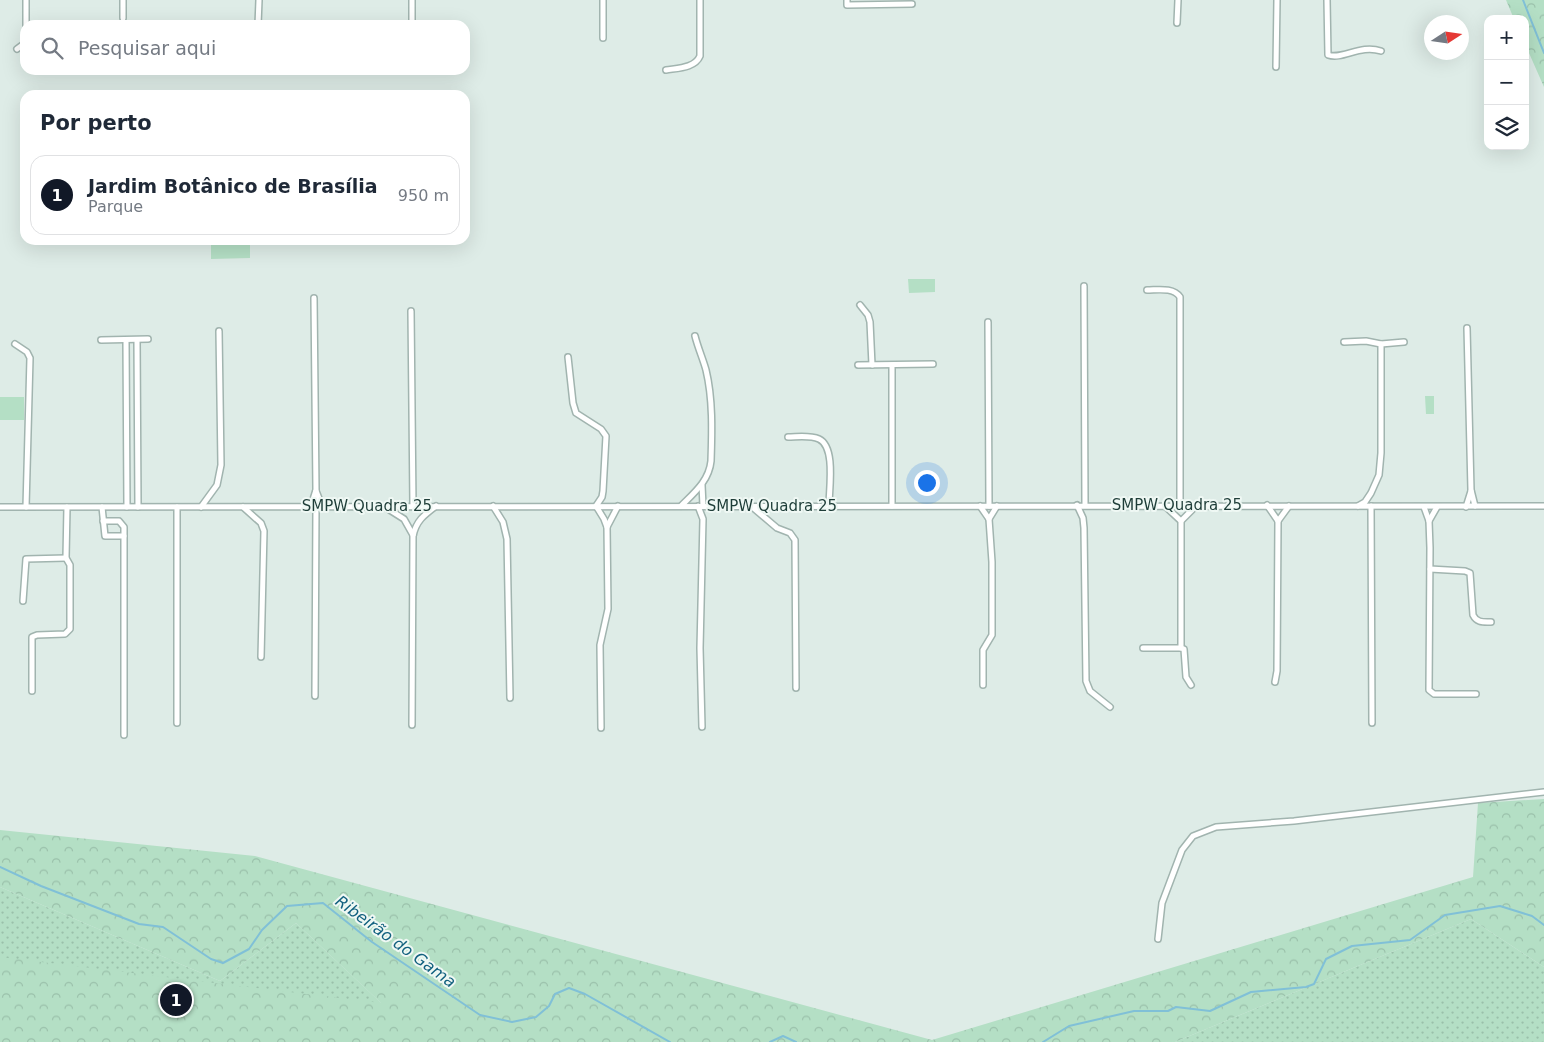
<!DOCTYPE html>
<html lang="pt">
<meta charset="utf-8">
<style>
:root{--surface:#fff;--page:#f2f2f3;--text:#1f2937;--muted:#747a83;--line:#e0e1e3;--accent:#111827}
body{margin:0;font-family:"DejaVu Sans",sans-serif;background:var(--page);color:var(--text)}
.controls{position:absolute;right:15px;top:15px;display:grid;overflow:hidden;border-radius:10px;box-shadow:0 5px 20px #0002}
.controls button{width:45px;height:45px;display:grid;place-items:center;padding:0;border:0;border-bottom:1px solid var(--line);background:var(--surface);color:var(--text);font:25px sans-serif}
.compass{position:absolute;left:1424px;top:15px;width:45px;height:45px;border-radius:50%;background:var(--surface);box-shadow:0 5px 20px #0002;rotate:78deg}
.you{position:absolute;left:926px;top:482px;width:18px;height:18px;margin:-12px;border:4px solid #fff;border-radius:50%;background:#1a73e8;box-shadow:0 0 0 8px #1a73e833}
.badge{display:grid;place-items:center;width:32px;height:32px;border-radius:50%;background:var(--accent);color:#fff;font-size:16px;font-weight:700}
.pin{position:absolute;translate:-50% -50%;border:2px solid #fff;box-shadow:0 1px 5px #0006}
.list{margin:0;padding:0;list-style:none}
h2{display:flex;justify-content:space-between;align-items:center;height:65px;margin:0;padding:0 20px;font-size:21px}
h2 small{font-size:16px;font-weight:400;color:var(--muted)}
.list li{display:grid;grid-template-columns:32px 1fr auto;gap:15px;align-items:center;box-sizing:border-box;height:80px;margin:0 10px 10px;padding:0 10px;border:1px solid var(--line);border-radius:15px}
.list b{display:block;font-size:19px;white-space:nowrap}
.list p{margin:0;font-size:16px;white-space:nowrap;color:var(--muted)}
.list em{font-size:16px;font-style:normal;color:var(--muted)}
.icon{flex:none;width:28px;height:28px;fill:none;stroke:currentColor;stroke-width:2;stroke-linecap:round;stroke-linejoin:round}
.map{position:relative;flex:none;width:1544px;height:1042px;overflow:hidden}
.search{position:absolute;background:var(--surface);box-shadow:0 5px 20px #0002;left:20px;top:20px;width:450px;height:55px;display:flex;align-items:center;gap:12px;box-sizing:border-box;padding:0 18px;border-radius:15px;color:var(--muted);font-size:19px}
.panel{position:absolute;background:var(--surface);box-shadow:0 5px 20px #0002;left:20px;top:90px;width:450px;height:155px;border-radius:15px}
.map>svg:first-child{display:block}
.grass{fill:url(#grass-dots)}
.forest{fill:url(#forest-crowns)}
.pitch{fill:#b4dfc5}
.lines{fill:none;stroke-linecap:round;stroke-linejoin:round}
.stream{stroke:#80c0d7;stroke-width:2}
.minor-casing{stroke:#a1b4af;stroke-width:8}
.minor{stroke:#fff;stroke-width:5}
.labels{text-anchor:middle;stroke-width:4;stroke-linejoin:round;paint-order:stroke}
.street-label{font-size:15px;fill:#1e3d38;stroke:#eff8f4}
.water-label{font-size:16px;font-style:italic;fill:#12617f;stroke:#eff8f4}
</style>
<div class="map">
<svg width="1544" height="1042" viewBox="0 0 1544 1042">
<defs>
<pattern id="grass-dots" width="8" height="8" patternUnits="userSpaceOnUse" patternTransform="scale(1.25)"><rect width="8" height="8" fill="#b4dfc5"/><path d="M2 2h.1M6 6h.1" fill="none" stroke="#9ac0aa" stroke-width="1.8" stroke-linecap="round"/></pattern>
<pattern id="forest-crowns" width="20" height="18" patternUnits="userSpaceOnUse" patternTransform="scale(1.25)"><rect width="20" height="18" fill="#b4dfc5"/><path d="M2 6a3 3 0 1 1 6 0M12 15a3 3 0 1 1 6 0" fill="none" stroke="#9ac0aa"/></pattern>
</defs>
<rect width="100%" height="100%" fill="#deece7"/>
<!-- grass -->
<g class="grass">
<path d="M 0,887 L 220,981 L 296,923 L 395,1016 L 0,1042 Z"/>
<path d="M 1471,919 L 1544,967 L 1544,1042 L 1175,1042 Z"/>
</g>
<!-- forest -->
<g class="forest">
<path d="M 1506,0 L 1544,0 L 1544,87 L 1525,44 L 1525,19 L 1514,19 Z"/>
<path d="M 1544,799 L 1544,967 L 1471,919 L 1175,1042 L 0,1042 L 0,957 L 381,1003 L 296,923 L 220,981 L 0,887 L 0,830 L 255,856 L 932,1040 L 1473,877 L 1478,803 Z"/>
</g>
<!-- pitch -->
<g class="pitch">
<path d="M 211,240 L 250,240 L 250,258 L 211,259 Z"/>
<path d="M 908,279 L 935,279 L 935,292 L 909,293 Z"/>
<path d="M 1425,396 L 1434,396 L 1434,414 L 1426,414 Z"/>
<rect x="0" y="397" width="24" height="23"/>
</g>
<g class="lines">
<!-- stream -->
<g class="stream">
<path d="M 1523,0 L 1544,53"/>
<path d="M 0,867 L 41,886 L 139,924 L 163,927 L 211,959 L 223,963 L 249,949 L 262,930 L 287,906 L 323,903 L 372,942 L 480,1015 L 512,1022 L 536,1017 L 549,1006 L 555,994 L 569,988 L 585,994 L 670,1042"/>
<path d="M 770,1042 L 783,1036 L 796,1042"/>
<path d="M 1043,1042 L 1069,1026 L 1134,1011 L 1168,1011 L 1176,1007 L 1210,1011 L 1251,992 L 1306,987 L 1314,984 L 1326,959 L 1352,946 L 1410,940 L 1445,915 L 1500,906 L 1532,916 L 1544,925"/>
</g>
<defs>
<g id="minor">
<path d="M 123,0 L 123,18"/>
<path d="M 412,0 L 412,25"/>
<path d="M 847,0 L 847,5 L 912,4"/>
<path d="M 1327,0 L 1328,55 C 1343,60 1360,44 1381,51"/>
<path d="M 1177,23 L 1178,0"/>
<path d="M 26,25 L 26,0"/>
<path d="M 258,25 L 259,0"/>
<path d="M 603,38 L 603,0"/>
<path d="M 17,49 L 25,43"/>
<path d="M 1276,67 L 1277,0"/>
<path d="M 666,70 C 678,68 695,68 700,56 L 700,0"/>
<path d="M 1084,286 L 1085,505"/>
<path d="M 1147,290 C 1158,290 1173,287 1180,297 L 1180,506"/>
<path d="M 860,305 L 868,315 L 870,322 L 872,365"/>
<path d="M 411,311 L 413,506"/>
<path d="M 988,322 L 989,506"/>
<path d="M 1467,328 L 1471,490 L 1475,506"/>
<path d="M 101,340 L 148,339"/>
<path d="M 126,340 L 127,507"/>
<path d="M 137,340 L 138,507"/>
<path d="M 1344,342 L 1366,341 L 1381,344 L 1404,342"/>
<path d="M 15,344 L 27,352 L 30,358 L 26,507"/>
<path d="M 568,357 L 573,403 L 576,413 L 601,429 L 606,436 L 603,491 L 602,497 L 596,506 L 604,519 L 607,527"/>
<path d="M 858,365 L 933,364"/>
<path d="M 788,437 C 797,437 810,435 819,439 C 836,447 829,489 829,506"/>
<path d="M 702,485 L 703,506"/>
<path d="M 316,491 L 322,506"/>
<path d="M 1077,505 L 1083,518 L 1084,528 L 1086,681 L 1090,691 L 1110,707"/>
<path d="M 1267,505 L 1278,521"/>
<path d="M 311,506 L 316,490 L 314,298"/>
<path d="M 493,506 L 503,522 L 507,539 L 510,698"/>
<path d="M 681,506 C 694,493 709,481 711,461 C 712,432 713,399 706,370 C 703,359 698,348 695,336"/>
<path d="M 698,506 L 703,519 L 700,648 L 702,727"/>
<path d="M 751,506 L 777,528 L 790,533 L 795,540 L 796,688"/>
<path d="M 892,506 L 892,365"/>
<path d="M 980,506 L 989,519 L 992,562 L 992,635 L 983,650 L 983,685"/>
<path d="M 1165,506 L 1181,521 L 1181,648"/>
<path d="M 1358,506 L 1365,502 L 1371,493 L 1379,475 L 1381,453 L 1381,344"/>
<path d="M 1371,506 L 1372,723"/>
<path d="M 0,507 L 1544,506"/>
<path d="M 102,507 L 105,536 L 124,536"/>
<path d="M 201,507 L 217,485 L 221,465 L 219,331"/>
<path d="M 243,507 L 261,523 L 264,531 L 261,657"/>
<path d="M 385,507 L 404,519 L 413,535"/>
<path d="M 1424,507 L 1429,521 L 1430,548 L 1429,690 L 1434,694 L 1476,694"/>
<path d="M 1466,507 L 1471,491"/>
<path d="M 989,519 L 997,506"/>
<path d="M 103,521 L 119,521 L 124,527 L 124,735"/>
<path d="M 1181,521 L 1196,506"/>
<path d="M 1429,521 L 1437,507"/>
<path d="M 1430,569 L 1465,571 L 1470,573 L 1473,615 C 1477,623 1483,622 1491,622"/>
<path d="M 23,601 L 26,559 L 66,558"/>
<path d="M 1143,648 L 1181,648 L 1184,649 L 1186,677 L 1191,685"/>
<path d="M 1275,682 L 1277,671 L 1278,521 L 1289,506"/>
<path d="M 32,691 L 32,637 L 37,635 L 65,634 L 70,629 L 70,565 L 66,558 L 67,507"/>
<path d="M 315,696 L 316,506"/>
<path d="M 177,723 L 177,507"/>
<path d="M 412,725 L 413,536 C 416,521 424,515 436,506"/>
<path d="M 601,728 L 600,645 L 608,609 L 607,527 L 618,506"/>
<path d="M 1158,939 L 1162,903 L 1182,850 L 1193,836 L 1216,827 L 1294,821 L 1544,792"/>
</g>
</defs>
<!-- minor casing -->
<use href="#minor" class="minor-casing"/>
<!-- minor -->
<use href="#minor" class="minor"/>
</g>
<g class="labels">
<!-- street labels -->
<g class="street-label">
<text x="1177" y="510">SMPW Quadra 25</text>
<text x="367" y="511">SMPW Quadra 25</text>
<text x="772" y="511">SMPW Quadra 25</text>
</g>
<!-- water labels -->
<g class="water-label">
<text transform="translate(396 941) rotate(36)" y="6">Ribeirão do Gama</text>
</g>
</g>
</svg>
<div class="controls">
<button>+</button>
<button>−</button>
<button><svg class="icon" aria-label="layers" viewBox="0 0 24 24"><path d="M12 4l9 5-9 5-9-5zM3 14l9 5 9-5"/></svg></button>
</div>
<svg class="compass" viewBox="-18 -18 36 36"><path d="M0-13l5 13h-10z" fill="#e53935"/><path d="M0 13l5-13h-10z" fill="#747a83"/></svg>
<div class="you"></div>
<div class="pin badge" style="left:176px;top:1000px">1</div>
<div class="search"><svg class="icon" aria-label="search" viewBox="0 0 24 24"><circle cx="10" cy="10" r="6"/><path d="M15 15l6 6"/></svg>Pesquisar aqui</div>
<section class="panel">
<h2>Por perto<small></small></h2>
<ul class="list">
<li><span class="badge">1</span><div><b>Jardim Botânico de Brasília</b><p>Parque</p></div><em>950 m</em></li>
</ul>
</section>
</div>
